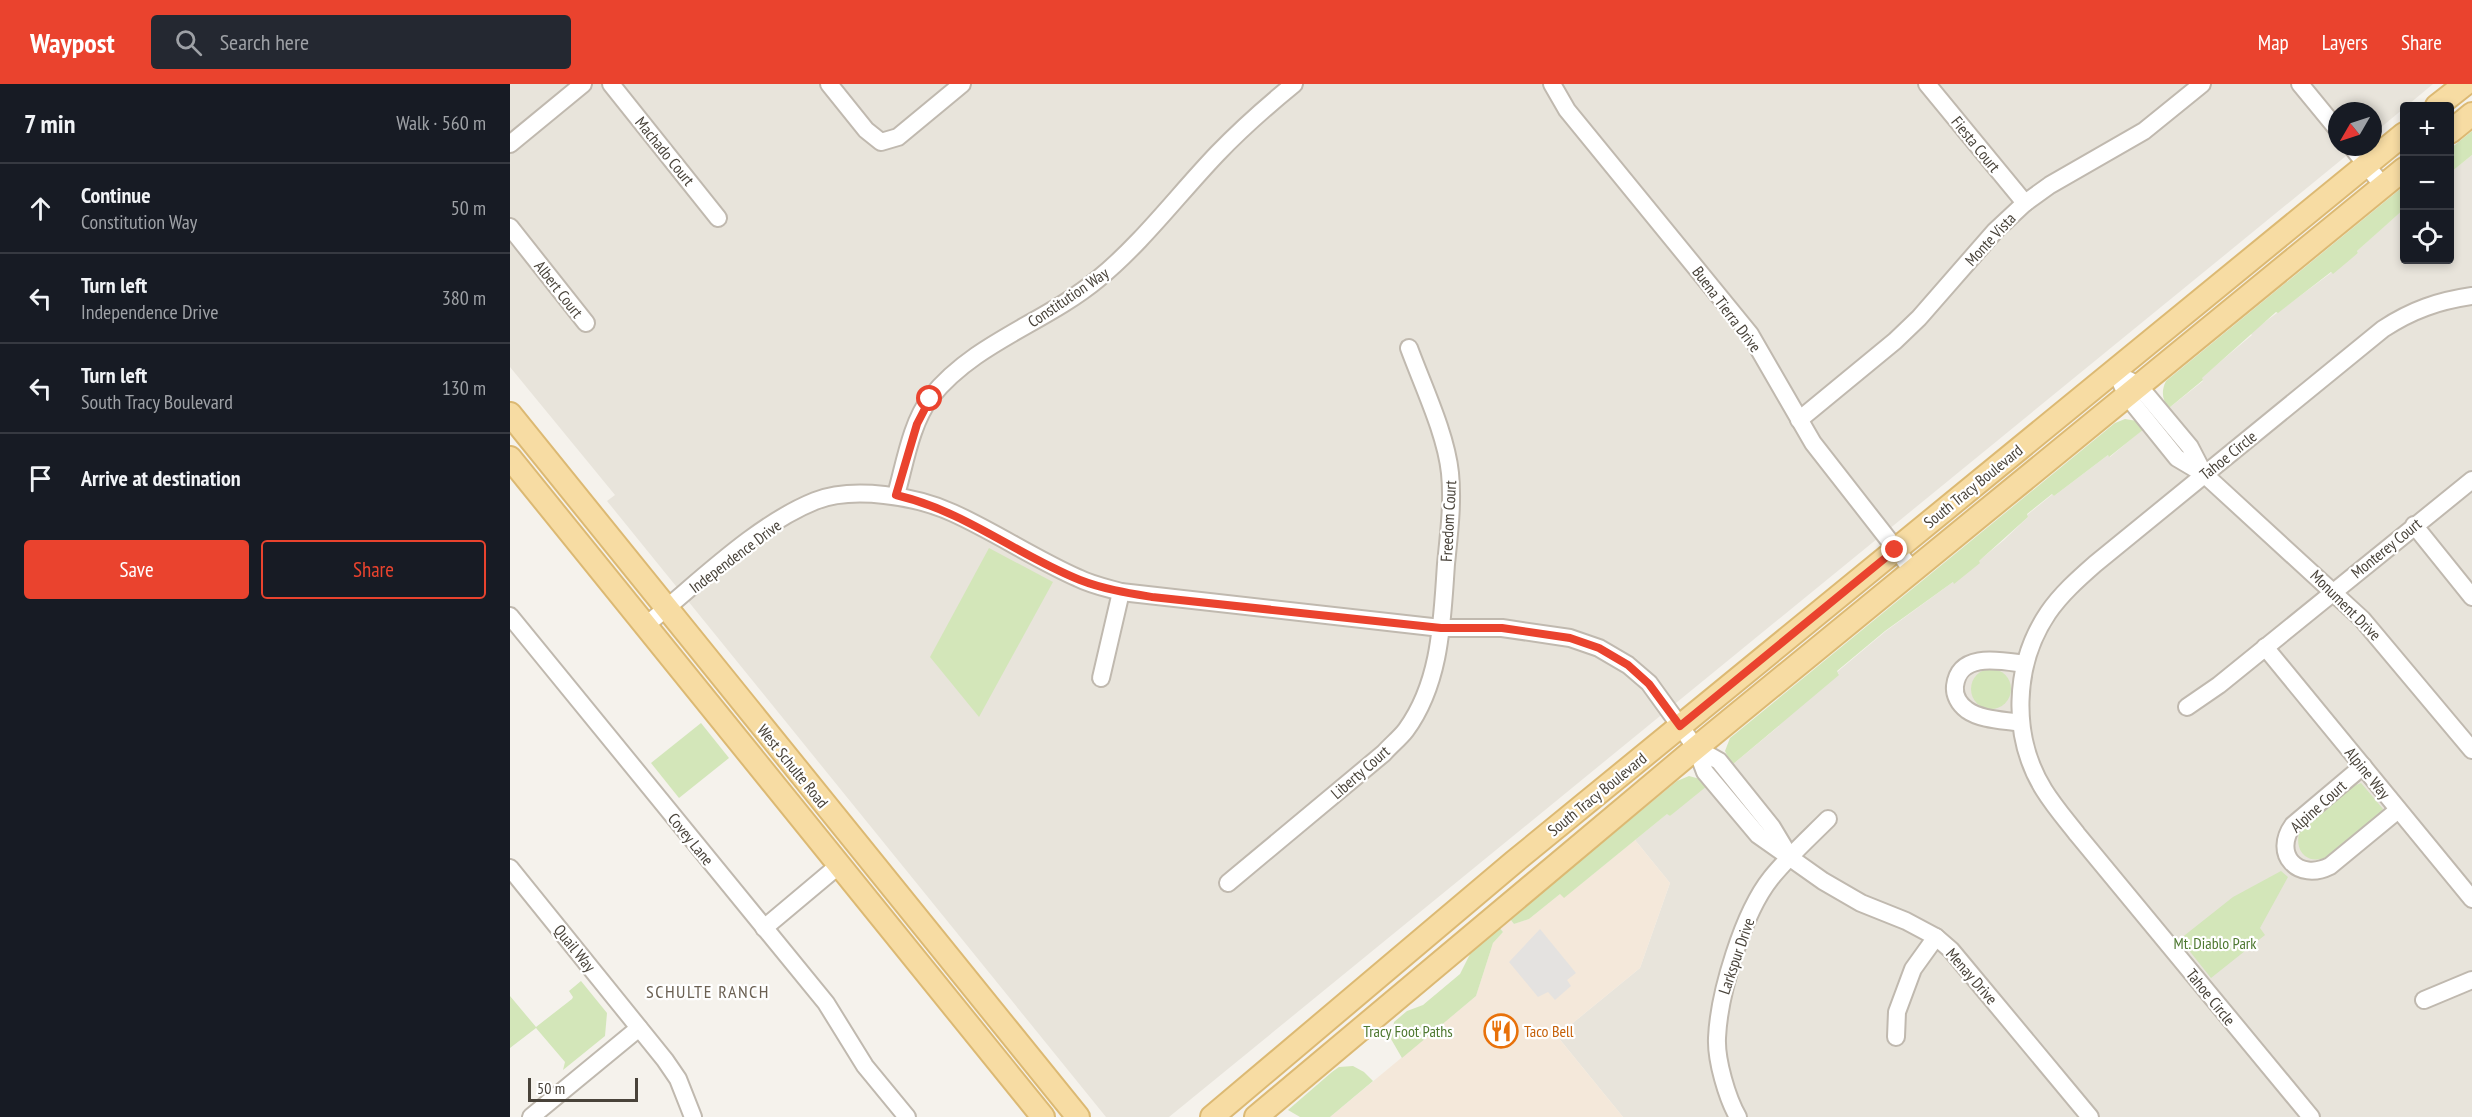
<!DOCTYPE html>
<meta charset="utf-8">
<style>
:root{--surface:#171b24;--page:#242831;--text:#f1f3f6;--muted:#9ea1a6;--line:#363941;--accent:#ea432e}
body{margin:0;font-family:"PT Sans Narrow",sans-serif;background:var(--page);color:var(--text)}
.controls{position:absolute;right:18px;top:18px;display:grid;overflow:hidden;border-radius:6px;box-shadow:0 3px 9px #0003}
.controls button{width:54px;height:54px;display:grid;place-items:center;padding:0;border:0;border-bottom:2px solid var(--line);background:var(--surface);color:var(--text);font:30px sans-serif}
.compass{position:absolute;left:1818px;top:18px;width:54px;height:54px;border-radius:50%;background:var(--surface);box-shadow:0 3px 9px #0003;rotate:231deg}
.scale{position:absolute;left:18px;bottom:15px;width:110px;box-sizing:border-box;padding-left:6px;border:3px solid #49433a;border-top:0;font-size:16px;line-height:21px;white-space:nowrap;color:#49433a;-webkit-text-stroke:4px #fff;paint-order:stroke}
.stop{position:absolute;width:18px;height:18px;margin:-14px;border:4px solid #ea432e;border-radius:50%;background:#fff}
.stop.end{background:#ea432e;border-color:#fff;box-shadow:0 2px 6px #0008}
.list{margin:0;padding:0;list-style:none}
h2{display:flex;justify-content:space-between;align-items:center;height:78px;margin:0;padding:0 24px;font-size:26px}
h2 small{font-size:20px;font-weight:400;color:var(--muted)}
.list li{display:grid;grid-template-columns:39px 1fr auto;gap:18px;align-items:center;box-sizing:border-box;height:90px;padding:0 24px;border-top:2px solid var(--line)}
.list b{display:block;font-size:22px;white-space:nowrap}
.list p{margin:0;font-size:20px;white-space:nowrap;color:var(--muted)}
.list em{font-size:20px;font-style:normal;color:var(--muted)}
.actions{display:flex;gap:12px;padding:18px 24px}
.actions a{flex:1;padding:14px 0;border:2px solid var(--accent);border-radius:6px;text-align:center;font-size:21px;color:var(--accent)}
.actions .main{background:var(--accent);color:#fff}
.icon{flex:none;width:33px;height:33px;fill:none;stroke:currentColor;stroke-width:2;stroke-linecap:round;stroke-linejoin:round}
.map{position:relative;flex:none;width:1962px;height:1033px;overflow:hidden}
header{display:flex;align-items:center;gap:36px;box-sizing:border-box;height:84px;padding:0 30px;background:var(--accent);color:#fff}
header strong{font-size:28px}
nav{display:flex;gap:33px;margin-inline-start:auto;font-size:21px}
.search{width:420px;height:54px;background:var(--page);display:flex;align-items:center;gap:15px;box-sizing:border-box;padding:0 21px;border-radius:6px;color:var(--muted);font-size:22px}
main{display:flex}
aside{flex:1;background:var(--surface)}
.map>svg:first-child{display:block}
.residential{fill:#e8e4db}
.commercial{fill:#f4e8da}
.green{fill:#d3e6b9}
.parking{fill:#e4e2e0}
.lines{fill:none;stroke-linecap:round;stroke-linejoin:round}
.minor-casing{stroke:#c0b9af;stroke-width:20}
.major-casing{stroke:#dcb973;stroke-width:26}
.minor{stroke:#fff;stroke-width:16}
.major{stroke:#f7dca3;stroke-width:22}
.route{stroke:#ea432e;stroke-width:8}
.labels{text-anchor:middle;stroke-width:4.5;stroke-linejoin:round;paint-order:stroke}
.street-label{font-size:16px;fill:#49433a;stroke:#fff}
.park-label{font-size:16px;fill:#4e7830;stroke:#fff}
.food-label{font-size:16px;fill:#c56008;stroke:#fff;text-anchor:start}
.neighbourhood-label{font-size:18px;letter-spacing:1.5px;fill:#6b6052;stroke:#fff}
</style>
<header>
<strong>Waypost</strong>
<div class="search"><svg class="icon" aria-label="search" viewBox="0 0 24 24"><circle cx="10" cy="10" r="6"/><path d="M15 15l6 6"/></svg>Search here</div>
<nav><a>Map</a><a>Layers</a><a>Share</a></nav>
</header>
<main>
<aside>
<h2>7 min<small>Walk · 560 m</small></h2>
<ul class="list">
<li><svg class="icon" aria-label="ahead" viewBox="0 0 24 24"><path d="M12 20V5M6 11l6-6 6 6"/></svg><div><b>Continue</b><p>Constitution Way</p></div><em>50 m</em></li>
<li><svg class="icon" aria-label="left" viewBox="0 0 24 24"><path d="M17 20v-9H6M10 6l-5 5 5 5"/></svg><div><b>Turn left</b><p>Independence Drive</p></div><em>380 m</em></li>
<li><svg class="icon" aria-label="left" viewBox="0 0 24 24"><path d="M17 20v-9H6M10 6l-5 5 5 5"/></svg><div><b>Turn left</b><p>South Tracy Boulevard</p></div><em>130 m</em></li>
<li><svg class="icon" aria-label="arrive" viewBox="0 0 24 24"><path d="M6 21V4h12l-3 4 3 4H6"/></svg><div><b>Arrive at destination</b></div></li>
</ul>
<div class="actions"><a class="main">Save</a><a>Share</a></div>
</aside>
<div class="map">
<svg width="1962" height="1033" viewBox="0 0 1962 1033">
<rect width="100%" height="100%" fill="#f5f2ec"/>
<!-- residential -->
<g class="residential">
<path d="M 0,0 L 1923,0 L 1863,50 L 1863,27 L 1827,27 L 1827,63 L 1847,63 L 659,1033 L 596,1033 L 97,417 L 105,411 L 0,283 Z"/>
<path d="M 1962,71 L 1962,1033 L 1113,1033 L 1047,952 L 1130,884 L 1160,799 L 1125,756 L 1158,729 L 1160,732 L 1195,699 L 1220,679 L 1222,681 L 1269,642 L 1268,641 L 1329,590 L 1327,588 L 1376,547 L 1443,498 L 1494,456 L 1518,433 L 1517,431 L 1543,410 L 1544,412 L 1598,371 L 1600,373 L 1633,345 L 1632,342 L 1656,321 L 1659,324 L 1693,297 L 1691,294 L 1742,251 L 1740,249 L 1848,169 L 1847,167 L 1871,145 L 1894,125 L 1894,176 L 1940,176 L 1940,89 Z"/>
</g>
<!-- commercial -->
<path class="commercial" d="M 1125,756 L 1160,799 L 1130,884 L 1047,952 L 1113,1033 L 820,1033 L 966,912 L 983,859 L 993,848 L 989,843 L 1000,835 L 1004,840 L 1019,835 L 1051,809 L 1055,813 Z"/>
<!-- green -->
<g class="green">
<path d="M 1962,47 L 1962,71 L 1940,89 L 1940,65 Z"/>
<path d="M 1894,102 L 1894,125 L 1847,167 L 1848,169 L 1823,190 L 1821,188 L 1768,229 L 1766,228 L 1692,294 L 1693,296 L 1659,324 C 1652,316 1651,307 1656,297 Z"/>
<path d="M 1615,335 L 1627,337 L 1634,345 L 1599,373 L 1598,371 L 1544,412 L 1542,410 L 1517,430 L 1518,433 L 1469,477 L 1470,479 L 1444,500 L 1443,498 L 1375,547 L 1327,587 L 1329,591 L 1222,681 L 1215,667 L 1220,654 L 1225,650 L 1605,339 Z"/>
<path d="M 479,464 L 543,498 L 469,633 L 420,573 Z"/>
<circle cx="1481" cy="605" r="20"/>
<path d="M 191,639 L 219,674 L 169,714 L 141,679 Z"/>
<path d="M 1179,692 L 1190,695 L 1197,702 L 1160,732 L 1157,730 L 1054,814 L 1050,810 L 1019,835 L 1004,840 L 1000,835 L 1167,697 Z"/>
<path d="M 1851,699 L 1873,725 L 1868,733 C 1852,746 1816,788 1795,772 C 1787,765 1787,755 1790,746 L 1839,704 Z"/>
<path d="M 1771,787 L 1778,793 L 1750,844 L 1755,851 L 1701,894 L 1670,855 L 1723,813 Z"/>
<path d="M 989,843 L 993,848 L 983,859 L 966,912 L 892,974 L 881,955 L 884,938 L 897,927 L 913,921 L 950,890 L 962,866 Z"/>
<path d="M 71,897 L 97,929 L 95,952 L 53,986 L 55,978 L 26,944 L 0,964 L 0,912 L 26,943 L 62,915 L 63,913 L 59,907 Z"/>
<path d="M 843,982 L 854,988 L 863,997 L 820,1033 L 790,1033 L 778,1026 L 822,988 L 829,983 Z"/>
</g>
<!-- parking -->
<path class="parking" d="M 1030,845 L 1066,889 L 1057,896 L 1061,902 L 1045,916 L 1038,908 L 1028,913 L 999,878 Z"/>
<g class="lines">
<defs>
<g id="minor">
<path d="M 101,0 L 208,134"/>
<path d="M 319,0 L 356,46 L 371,58 L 388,53 L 452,0"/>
<path d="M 1042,0 L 1057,26 L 1240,250 L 1303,359 L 1403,487"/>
<path d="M 1417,0 L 1515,119"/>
<path d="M 1790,0 L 1827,45"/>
<path d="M 0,60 L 73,0"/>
<path d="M 1842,63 L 1873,102"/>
<path d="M 0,143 L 76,239"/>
<path d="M 1605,286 L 1617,312 L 1667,374 L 1694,390 L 1852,535 L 1962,666"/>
<path d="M 1619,296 L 1629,302 L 1680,363 L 1694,390"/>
<path d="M 1289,336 L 1385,257 L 1409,234 L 1485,147 L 1515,119 L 1540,101 L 1634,47 L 1692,0"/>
<path d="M 386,411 C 395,379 401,339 421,313 C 465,258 535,239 588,195 C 632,159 667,112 707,70 C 731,45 757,22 784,0"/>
<path d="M 1904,441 L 1962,513"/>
<path d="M 0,532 L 316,919 L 355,982 L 397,1033"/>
<path d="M 136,541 C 186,501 245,441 305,417 C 343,402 406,412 443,429 C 485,448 525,475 568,494 C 582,501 597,504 611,508 L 931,544 L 992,544 L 1060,554 L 1089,564 L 1118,581 L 1139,599 L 1186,664 L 1195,688 L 1248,751 L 1313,797 L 1351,819 L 1396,837 L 1426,853 L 1441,866 L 1580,1033"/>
<path d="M 1755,563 L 1962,815"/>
<path d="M 591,594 L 611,508"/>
<path d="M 1677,623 L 1709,601 L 1962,396"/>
<path d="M 1511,639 C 1494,636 1471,636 1457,626 C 1449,620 1444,611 1445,602 C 1449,567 1492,577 1515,580"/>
<path d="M 1186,664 L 1209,677 L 1262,743 L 1277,768"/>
<path d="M 1853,682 L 1783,741 C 1762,770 1788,798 1820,782 L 1888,726"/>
<path d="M 0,784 L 155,976 L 168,995 L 183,1033"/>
<path d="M 718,799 L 874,669 C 881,661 890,654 896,646 C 931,598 932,537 936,480 C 939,450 943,419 940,389 C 936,350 913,302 899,264"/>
<path d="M 254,844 L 328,782"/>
<path d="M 1914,916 L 1962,896"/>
<path d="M 1386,953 L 1387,928 L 1403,885 L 1426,853"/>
<path d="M 21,1033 L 129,944"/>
<path d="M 1228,1033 C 1217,1014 1206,976 1207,954 C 1209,909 1233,829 1261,794 C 1278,773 1299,754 1318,735"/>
<path d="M 1801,1033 L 1567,750 C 1556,736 1544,722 1534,706 C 1501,653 1503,581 1538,529 C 1551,510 1568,495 1585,480 L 1873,245 C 1902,226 1928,217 1962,212"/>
</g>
<g id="major">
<path d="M 1927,22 L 1955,0"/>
<path d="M 1940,48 L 1962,30"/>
<path d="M 0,330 L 568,1033"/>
<path d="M 0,374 L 533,1033"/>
<path d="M 702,1033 L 1004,778 L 1894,50"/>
<path d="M 746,1033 L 1186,664 L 1894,85"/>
</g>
</defs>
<!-- minor casing -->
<use href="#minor" class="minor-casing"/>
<!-- major casing -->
<use href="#major" class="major-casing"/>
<!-- minor -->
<use href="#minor" class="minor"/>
<!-- major -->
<use href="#major" class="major"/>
</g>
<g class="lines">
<!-- route -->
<path class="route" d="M 420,315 L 407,340 L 386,411 C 457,428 505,470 570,496 C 593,505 618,509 642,513 L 931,544 L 992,544 L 1060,554 L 1089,564 L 1118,581 L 1139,600 L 1170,642 L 1385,466"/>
</g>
<!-- icons -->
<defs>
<symbol id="restaurant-ring" viewBox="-11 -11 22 22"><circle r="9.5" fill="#fff" stroke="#e8710a" stroke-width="1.5"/><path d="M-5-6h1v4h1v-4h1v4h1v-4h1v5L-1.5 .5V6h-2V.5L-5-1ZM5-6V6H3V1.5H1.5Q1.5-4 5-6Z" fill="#e8710a"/></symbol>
</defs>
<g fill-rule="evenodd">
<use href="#restaurant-ring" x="972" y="928" width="38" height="38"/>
</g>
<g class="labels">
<!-- street labels -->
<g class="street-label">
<text transform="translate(1466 60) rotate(51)" y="6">Fiesta Court</text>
<text transform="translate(155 67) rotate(51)" y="6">Machado Court</text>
<text transform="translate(1480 155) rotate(-47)" y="6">Monte Vista</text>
<text transform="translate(49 205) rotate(52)" y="6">Albert Court</text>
<text transform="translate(558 213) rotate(-34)" y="6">Constitution Way</text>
<text transform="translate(1217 225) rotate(53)" y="6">Buena Tierra Drive</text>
<text transform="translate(1718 371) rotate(-39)" y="6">Tahoe Circle</text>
<text transform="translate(1463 402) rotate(-39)" y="6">South Tracy Boulevard</text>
<text transform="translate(938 437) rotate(-87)" y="6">Freedom Court</text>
<text transform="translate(1876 464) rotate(-39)" y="6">Monterey Court</text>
<text transform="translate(225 472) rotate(-37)" y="6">Independence Drive</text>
<text transform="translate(1836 521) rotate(45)" y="6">Monument Drive</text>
<text transform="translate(283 682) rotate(51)" y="6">West Schulte Road</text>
<text transform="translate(850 688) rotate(-41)" y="6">Liberty Court</text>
<text transform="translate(1858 689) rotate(51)" y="6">Alpine Way</text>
<text transform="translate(1087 710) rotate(-39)" y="6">South Tracy Boulevard</text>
<text transform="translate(1808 722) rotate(-42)" y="6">Alpine Court</text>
<text transform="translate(181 755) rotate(51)" y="6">Covey Lane</text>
<text transform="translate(65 864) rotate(51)" y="6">Quail Way</text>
<text transform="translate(1226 872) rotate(-71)" y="6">Larkspur Drive</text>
<text transform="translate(1462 892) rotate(49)" y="6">Menay Drive</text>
<text transform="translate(1701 913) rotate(51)" y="6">Tahoe Circle</text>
</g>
<!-- park labels -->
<g class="park-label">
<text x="1705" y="865">Mt. Diablo Park</text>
<text x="898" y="953">Tracy Foot Paths</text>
</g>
<!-- food labels -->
<g class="food-label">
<text x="1014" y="953">Taco Bell</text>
</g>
<!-- neighbourhood labels -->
<g class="neighbourhood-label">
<text x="198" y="914">SCHULTE RANCH</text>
</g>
</g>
</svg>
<div class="controls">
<button>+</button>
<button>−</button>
<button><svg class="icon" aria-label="locate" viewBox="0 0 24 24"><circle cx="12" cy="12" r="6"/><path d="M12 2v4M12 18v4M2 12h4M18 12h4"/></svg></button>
</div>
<svg class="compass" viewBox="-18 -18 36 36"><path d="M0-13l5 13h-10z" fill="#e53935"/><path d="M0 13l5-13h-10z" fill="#9ea1a6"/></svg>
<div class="scale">50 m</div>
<div class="stop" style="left:420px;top:315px"></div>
<div class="stop end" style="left:1385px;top:466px"></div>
</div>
</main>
